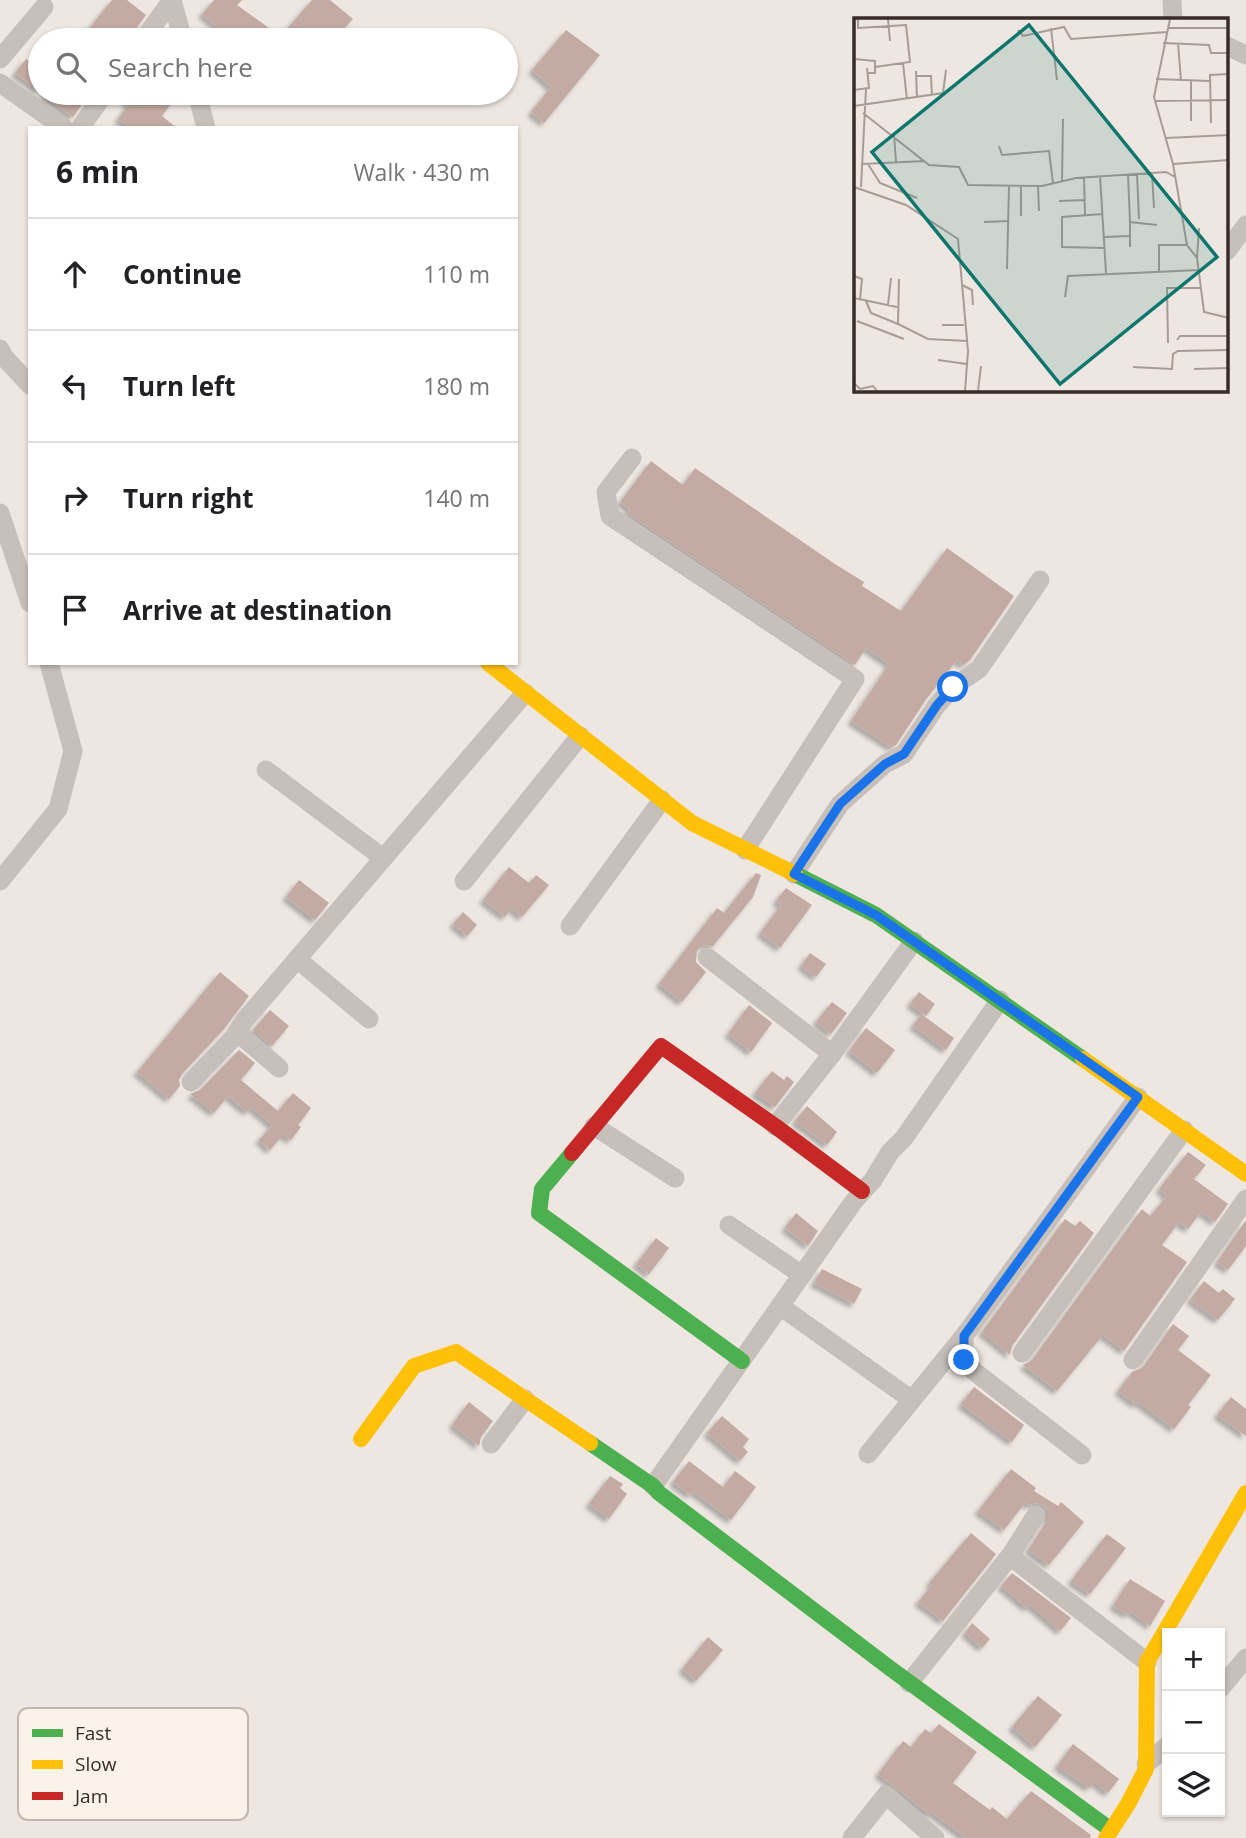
<!DOCTYPE html>
<meta charset="utf-8">
<style>
:root{--surface:#fff;--page:#f2f2f2;--text:#202124;--muted:#757577;--line:#e0e0e0}
body{margin:0;font-family:"Open Sans",sans-serif;background:var(--page);color:var(--text)}
.controls{position:absolute;right:21px;bottom:21px;display:grid;overflow:hidden;border-radius:0px;box-shadow:0 2px 5px #0004}
.controls button{width:63px;height:63px;display:grid;place-items:center;padding:0;border:0;border-bottom:2px solid var(--line);background:var(--surface);color:var(--text);font:35px sans-serif}
.stop{position:absolute;width:21px;height:21px;margin:-16px;border:5px solid #1a73e8;border-radius:50%;background:#fff}
.stop.end{background:#1a73e8;border-color:#fff;box-shadow:0 2px 7px #0008}
.list{margin:0;padding:0;list-style:none}
h2{display:flex;justify-content:space-between;align-items:center;height:91px;margin:0;padding:0 28px;font-size:30px}
h2 small{font-size:23px;font-weight:400;color:var(--muted)}
.list li{display:grid;grid-template-columns:46px 1fr auto;gap:21px;align-items:center;box-sizing:border-box;height:112px;padding:0 28px;border-top:2px solid var(--line)}
.list b{display:block;font-size:26px;white-space:nowrap}
.list em{font-size:23px;font-style:normal;color:var(--muted)}
.icon{flex:none;width:38px;height:38px;fill:none;stroke:currentColor;stroke-width:2;stroke-linecap:round;stroke-linejoin:round}
.map{position:relative;flex:none;width:1246px;height:1838px;overflow:hidden}
.search{position:absolute;background:var(--surface);box-shadow:0 2px 5px #0004;left:28px;top:28px;width:490px;height:77px;display:flex;align-items:center;gap:18px;box-sizing:border-box;padding:0 24px;border-radius:38px;color:var(--muted);font-size:26px}
.panel{position:absolute;background:var(--surface);box-shadow:0 2px 5px #0004;left:28px;top:126px;width:490px;height:539px;border-radius:0px}
.map>svg:first-child{display:block}
.building{fill:#c3aaa2;filter:url(#shadow)}
.lines{fill:none;stroke-linecap:round;stroke-linejoin:round}
.street{stroke:#c7bfba;stroke-width:19}
.fast{stroke:#4caf50;stroke-width:16}
.slow{stroke:#ffc107;stroke-width:16}
.jam{stroke:#c62828;stroke-width:16}
.route{stroke:#1a73e8;stroke-width:9}
.inset-road{fill:none;stroke:#a69c97;stroke-width:2}
.view{fill:#0f766e;fill-opacity:0.15;stroke:#0f766e;stroke-width:3.5}
.inset-edge{fill:none;stroke:#392c28;stroke-width:3.5}
.key{fill:#fbf2e8;stroke:#c1b7ae;stroke-width:2}
.key-label{font-size:19px;fill:#392c28}
</style>
<div class="map">
<svg width="1246" height="1838" viewBox="0 0 1246 1838">
<defs>
<filter id="shadow"><feDropShadow dx="-4" dy="4" stdDeviation="2" flood-color="#0004"/></filter>
</defs>
<rect width="100%" height="100%" fill="#eee7e1"/>
<!-- building -->
<g class="building">
<path d="M 112,0 L 127,0 L 146,15 L 128,40 L 80,40 Z"/>
<path d="M 214,0 L 242,0 L 237,5 L 269,28 L 260,40 L 232,40 L 202,14 Z"/>
<path d="M 312,0 L 330,0 L 353,19 L 334,40 L 297,40 L 286,30 Z"/>
<path d="M 566,30 L 600,55 L 544,123 L 531,112 L 551,87 L 532,70 Z"/>
<path d="M 26,59 L 40,70 L 40,92 L 15,73 Z"/>
<path d="M 41,93 L 90,93 L 73,117 Z"/>
<path d="M 117,93 L 163,93 L 173,101 L 162,116 L 177,128 L 130,128 L 118,119 L 129,104 Z"/>
<path d="M 651,461 L 683,485 L 695,468 L 835,564 L 864,582 L 862,586 L 901,611 L 947,548 L 1014,596 L 970,660 L 963,665 L 957,660 L 927,698 L 896,745 L 891,747 L 851,721 L 889,664 L 866,648 L 855,665 L 627,513 L 630,509 L 620,502 Z"/>
<path d="M 509,867 L 529,883 L 536,875 L 549,885 L 522,917 L 511,908 L 505,917 L 483,900 Z"/>
<path d="M 756,873 L 761,875 L 753,897 L 713,946 L 703,945 L 697,950 L 696,962 L 706,972 L 682,1002 L 659,984 L 717,908 L 724,913 Z"/>
<path d="M 299,880 L 329,903 L 315,920 L 286,897 Z"/>
<path d="M 786,888 L 812,905 L 780,948 L 760,933 L 781,905 L 776,901 Z"/>
<path d="M 463,912 L 477,925 L 467,936 L 453,924 Z"/>
<path d="M 810,953 L 826,964 L 816,977 L 801,966 Z"/>
<path d="M 220,972 L 249,996 L 224,1029 L 182,1074 L 179,1080 L 180,1086 L 169,1099 L 137,1072 Z"/>
<path d="M 919,992 L 935,1004 L 926,1016 L 910,1004 Z"/>
<path d="M 832,1002 L 847,1013 L 831,1034 L 816,1022 Z"/>
<path d="M 749,1005 L 772,1023 L 751,1052 L 728,1034 Z"/>
<path d="M 270,1010 L 289,1026 L 272,1046 L 253,1030 Z"/>
<path d="M 921,1014 L 954,1038 L 946,1050 L 913,1026 Z"/>
<path d="M 866,1028 L 895,1050 L 877,1073 L 849,1051 Z"/>
<path d="M 239,1050 L 255,1063 L 241,1080 L 278,1111 L 293,1093 L 311,1108 L 298,1125 L 301,1127 L 291,1140 L 283,1135 L 270,1150 L 259,1140 L 272,1125 L 251,1107 L 247,1112 L 228,1096 L 214,1113 L 190,1094 L 200,1090 Z"/>
<path d="M 772,1071 L 784,1080 L 787,1076 L 794,1082 L 775,1107 L 755,1093 Z"/>
<path d="M 807,1106 L 837,1132 L 827,1145 L 795,1121 Z"/>
<path d="M 1188,1152 L 1206,1165 L 1194,1179 L 1228,1204 L 1215,1222 L 1201,1212 L 1188,1229 L 1179,1222 L 1162,1245 L 1187,1262 L 1124,1351 L 1103,1335 L 1057,1391 L 1023,1365 L 1032,1360 L 1142,1209 L 1150,1216 L 1167,1196 L 1159,1189 Z"/>
<path d="M 796,1213 L 818,1231 L 808,1246 L 785,1228 Z"/>
<path d="M 1065,1219 L 1075,1226 L 1080,1221 L 1094,1233 L 1012,1346 L 1010,1355 L 982,1332 Z"/>
<path d="M 1246,1220 L 1246,1246 L 1228,1270 L 1217,1262 Z"/>
<path d="M 656,1238 L 669,1248 L 649,1274 L 636,1264 Z"/>
<path d="M 822,1269 L 862,1289 L 854,1304 L 814,1283 Z"/>
<path d="M 1204,1281 L 1219,1293 L 1223,1289 L 1235,1299 L 1218,1320 L 1190,1300 Z"/>
<path d="M 1173,1324 L 1189,1336 L 1178,1350 L 1211,1375 L 1188,1405 L 1191,1407 L 1174,1429 L 1138,1402 L 1135,1404 L 1118,1391 L 1132,1372 L 1143,1367 Z"/>
<path d="M 974,1387 L 1024,1425 L 1012,1442 L 961,1404 Z"/>
<path d="M 1231,1397 L 1246,1409 L 1246,1436 L 1217,1415 Z"/>
<path d="M 469,1402 L 493,1421 L 481,1437 L 479,1446 L 452,1425 Z"/>
<path d="M 722,1416 L 749,1439 L 743,1447 L 748,1452 L 740,1461 L 707,1433 Z"/>
<path d="M 689,1461 L 723,1487 L 735,1471 L 756,1487 L 731,1520 L 693,1491 L 690,1495 L 673,1482 Z"/>
<path d="M 1011,1469 L 1036,1488 L 1034,1491 L 1058,1506 L 1061,1502 L 1084,1522 L 1049,1565 L 1028,1550 L 1047,1521 L 1047,1510 L 1043,1505 L 1036,1503 L 1029,1505 L 1025,1503 L 1004,1530 L 978,1511 Z"/>
<path d="M 610,1476 L 623,1484 L 620,1488 L 627,1494 L 609,1519 L 589,1504 Z"/>
<path d="M 971,1533 L 996,1554 L 943,1621 L 918,1602 L 932,1585 L 929,1583 Z"/>
<path d="M 1107,1534 L 1126,1548 L 1090,1594 L 1071,1581 Z"/>
<path d="M 1012,1573 L 1071,1618 L 1060,1631 L 1030,1605 L 1027,1608 L 1001,1586 Z"/>
<path d="M 1130,1579 L 1165,1601 L 1150,1626 L 1130,1611 L 1128,1615 L 1113,1606 Z"/>
<path d="M 972,1623 L 990,1639 L 982,1648 L 965,1633 Z"/>
<path d="M 708,1637 L 723,1650 L 696,1681 L 682,1669 Z"/>
<path d="M 1038,1696 L 1062,1715 L 1035,1747 L 1012,1727 Z"/>
<path d="M 939,1724 L 977,1752 L 953,1783 L 990,1810 L 992,1807 L 1007,1819 L 1031,1791 L 1091,1835 L 1090,1838 L 966,1838 L 931,1812 L 929,1814 L 878,1774 L 903,1741 L 911,1747 L 925,1729 L 931,1733 Z"/>
<path d="M 1073,1744 L 1119,1779 L 1108,1793 L 1094,1782 L 1089,1788 L 1057,1766 Z"/>
</g>
<g class="lines">
<!-- street -->
<g class="street">
<path d="M 172,0 L 183,40"/>
<path d="M 1172,0 L 1173,19"/>
<path d="M 143,40 L 172,0"/>
<path d="M 1227,46 L 1246,55"/>
<path d="M 0,59 L 44,7"/>
<path d="M 0,83 L 64,128"/>
<path d="M 197,93 L 206,128"/>
<path d="M 80,128 L 105,93"/>
<path d="M 1227,251 L 1246,225"/>
<path d="M 0,349 L 4,357 L 30,385"/>
<path d="M 632,458 L 606,492 L 610,516 L 855,679 L 745,850"/>
<path d="M 0,513 L 30,603"/>
<path d="M 266,770 L 383,858"/>
<path d="M 794,874 L 840,804 L 885,764 L 904,754 L 937,705 L 953,687 L 979,669 L 1040,580"/>
<path d="M 0,881 L 58,809 L 73,751 L 49,663"/>
<path d="M 464,881 L 580,736"/>
<path d="M 570,926 L 662,800"/>
<path d="M 707,957 L 832,1054"/>
<path d="M 297,959 L 369,1019"/>
<path d="M 237,1032 L 279,1068"/>
<path d="M 191,1082 L 234,1037 L 244,1021 L 525,693"/>
<path d="M 594,1126 L 675,1178"/>
<path d="M 775,1126 L 832,1054 L 914,941"/>
<path d="M 729,1225 L 802,1275"/>
<path d="M 780,1306 L 912,1400"/>
<path d="M 1022,1353 L 1184,1130"/>
<path d="M 1133,1360 L 1246,1199"/>
<path d="M 491,1444 L 525,1399"/>
<path d="M 868,1454 L 964,1336"/>
<path d="M 1082,1455 L 975,1372 L 964,1360 L 964,1336 L 1138,1097"/>
<path d="M 653,1486 L 854,1201 L 873,1180 L 890,1152 L 904,1138 L 1000,1000"/>
<path d="M 1010,1556 L 1036,1515"/>
<path d="M 909,1683 L 1010,1556 L 1147,1662"/>
<path d="M 1220,1689 L 1246,1658"/>
<path d="M 1146,1764 L 1167,1746"/>
<path d="M 852,1838 L 886,1795 L 935,1838"/>
</g>
<!-- fast -->
<g class="fast">
<path d="M 795,874 L 876,915 L 1083,1059"/>
<path d="M 572,1153 L 542,1189 L 539,1213 L 742,1361"/>
<path d="M 590,1443 L 653,1486 L 659,1493 L 891,1669 L 1111,1830"/>
</g>
<!-- slow -->
<g class="slow">
<path d="M 488,663 L 692,823 L 795,874"/>
<path d="M 1083,1059 L 1246,1174"/>
<path d="M 361,1439 L 414,1366 L 456,1352 L 590,1443"/>
<path d="M 1106,1838 L 1128,1804 L 1146,1769 L 1147,1662 L 1246,1493"/>
</g>
<!-- jam -->
<path class="jam" d="M 572,1153 L 661,1046 L 775,1126 L 862,1191"/>
</g>
<g class="lines">
<!-- route -->
<path class="route" d="M 953,687 L 937,705 L 904,754 L 885,764 L 840,804 L 794,874 L 876,915 L 1138,1097 L 964,1336 L 964,1360"/>
</g>
<!-- overview -->
<g transform="translate(854 18)">
<rect width="374" height="374" fill="#eee7e1"/>
<path class="inset-road" d="M 4,1 L 4,10 L 52,7 L 56,44 L 21,49M 34,1 L 36,23M 316,1 L 300,79 L 319,146 L 333,227 L 343,240 L 350,294 L 375,300M 197,10 L 203,62M 314,10 L 375,10M 164,12 L 169,18 L 210,9 L 217,21 L 313,14M 309,25 L 355,27 L 357,35 L 375,35M 324,25 L 327,63M 0,41 L 21,43 L 21,55 L 14,55M 49,45 L 53,82M 62,53 L 63,80M 62,58 L 77,58 L 78,78M 302,61 L 355,63M 337,63 L 337,103M 0,72 L 15,70 L 13,50M 301,83 L 375,82M 0,88 L 89,75 L 92,52M 9,95 L 75,147 L 105,149 L 114,167 L 188,168 L 222,160 L 312,154 L 321,159M 357,105 L 356,57 L 375,56M 40,117 L 42,144M 312,120 L 375,117M 145,128 L 148,137 L 195,133 L 199,165M 8,146 L 71,143M 14,146 L 26,165 L 63,180M 319,146 L 375,142M 298,155 L 300,190M 274,156 L 276,204 L 303,207M 283,156 L 285,201M 246,158 L 252,255M 230,160 L 231,197M 208,163 L 209,101M 167,168 L 167,198M 184,168 L 185,193M 0,169 L 52,187 L 104,221 L 114,333 L 111,373M 7,169 L 12,71M 205,183 L 231,182M 249,196 L 208,199 L 208,229 L 251,230M 130,204 L 154,203M 250,219 L 276,218M 276,229 L 276,204M 343,240 L 345,210M 153,251 L 155,168M 305,254 L 305,227 L 333,227M 0,258 L 8,261 L 6,282M 45,261 L 44,306 L 74,321 L 113,323M 108,267 L 118,272 L 119,287M 211,279 L 214,258 L 345,252M 0,280 L 43,289M 12,283 L 17,295 L 44,306M 34,287 L 37,260M 3,303 L 50,321M 88,307 L 110,307M 323,322 L 326,318 L 375,318M 314,325 L 313,270 L 347,270M 84,342 L 113,346M 279,349 L 318,351 L 319,336 L 324,333 L 375,332M 340,351 L 375,350M 0,365 L 6,371 L 19,368 L 23,373M 124,373 L 127,348"/>
<path class="view" d="M 175,7 L 363,239 L 206,366 L 18,134 Z"/>
<rect width="374" height="374" class="inset-edge"/>
</g>
<!-- legend -->
<rect x="18" y="1708" width="230" height="112" rx="10" class="key"/>
<rect x="32" y="1729" width="31" height="8" fill="#4caf50"/>
<rect x="32" y="1760" width="31" height="9" fill="#ffc107"/>
<rect x="32" y="1792" width="31" height="8" fill="#c62828"/>
<g class="key-label">
<text x="75" y="1740">Fast</text>
<text x="75" y="1771">Slow</text>
<text x="75" y="1803">Jam</text>
</g>
</svg>
<div class="controls">
<button>+</button>
<button>−</button>
<button><svg class="icon" aria-label="layers" viewBox="0 0 24 24"><path d="M12 4l9 5-9 5-9-5zM3 14l9 5 9-5"/></svg></button>
</div>
<div class="stop" style="left:953px;top:687px"></div>
<div class="stop end" style="left:964px;top:1360px"></div>
<div class="search"><svg class="icon" aria-label="search" viewBox="0 0 24 24"><circle cx="10" cy="10" r="6"/><path d="M15 15l6 6"/></svg>Search here</div>
<section class="panel">
<h2>6 min<small>Walk · 430 m</small></h2>
<ul class="list">
<li><svg class="icon" aria-label="ahead" viewBox="0 0 24 24"><path d="M12 20V5M6 11l6-6 6 6"/></svg><div><b>Continue</b></div><em>110 m</em></li>
<li><svg class="icon" aria-label="left" viewBox="0 0 24 24"><path d="M17 20v-9H6M10 6l-5 5 5 5"/></svg><div><b>Turn left</b></div><em>180 m</em></li>
<li><svg class="icon" aria-label="right" viewBox="0 0 24 24"><path d="M7 20v-9h11M14 6l5 5-5 5"/></svg><div><b>Turn right</b></div><em>140 m</em></li>
<li><svg class="icon" aria-label="arrive" viewBox="0 0 24 24"><path d="M6 21V4h12l-3 4 3 4H6"/></svg><div><b>Arrive at destination</b></div></li>
</ul>
</section>
</div>
